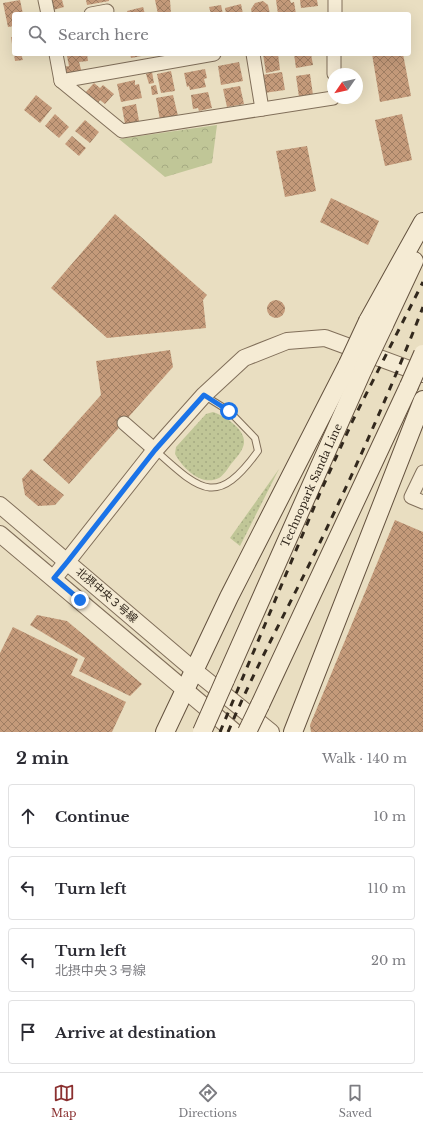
<!DOCTYPE html>
<meta charset="utf-8">
<style>
:root{--surface:#fff;--page:#f2f2f3;--text:#2b2b33;--muted:#7c7c81;--line:#e1e1e2;--accent:#8b3030}
body{margin:0;font-family:"Libre Baskerville","Noto Sans JP",serif;background:var(--page);color:var(--text)}
.compass{position:absolute;left:327px;top:68px;width:36px;height:36px;border-radius:50%;background:var(--surface);box-shadow:0 4px 16px #0002;rotate:236deg}
.stop{position:absolute;width:12px;height:12px;margin:-9px;border:3px solid #1a73e8;border-radius:50%;background:#fff}
.stop.end{background:#1a73e8;border-color:#fff;box-shadow:0 1px 4px #0008}
.list{margin:0;padding:0;list-style:none}
h2{display:flex;justify-content:space-between;align-items:center;height:52px;margin:0;padding:0 16px;font-size:17px}
h2 small{font-size:13px;font-weight:400;color:var(--muted)}
.list li{display:grid;grid-template-columns:26px 1fr auto;gap:12px;align-items:center;box-sizing:border-box;height:64px;margin:0 8px 8px;padding:0 8px;border:1px solid var(--line);border-radius:4px}
.list b{display:block;font-size:15px;white-space:nowrap}
.list p{margin:0;font-size:13px;white-space:nowrap;color:var(--muted)}
.list em{font-size:13px;font-style:normal;color:var(--muted)}
.icon{flex:none;width:22px;height:22px;fill:none;stroke:currentColor;stroke-width:2;stroke-linecap:round;stroke-linejoin:round}
.map{position:relative;flex:none;width:423px;height:732px;overflow:hidden}
.search{position:absolute;background:var(--surface);box-shadow:0 4px 16px #0002;left:12px;right:12px;top:12px;height:44px;display:flex;align-items:center;gap:10px;box-sizing:border-box;padding:0 14px;border-radius:4px;color:var(--muted);font-size:15px}
.sheet{height:340px;background:var(--surface)}
nav{display:flex;justify-content:space-around;align-items:center;box-sizing:border-box;height:56px;border-top:1px solid var(--line);background:var(--surface);font-size:11px;color:var(--muted)}
nav a{display:grid;justify-items:center;gap:2px}
nav .on{color:var(--accent)}
.map>svg:first-child{display:block}
.grass{fill:url(#grass-dots)}
.park{fill:url(#park-crowns)}
.building{fill:url(#building-cross-hatch)}
.lines{fill:none;stroke-linecap:round;stroke-linejoin:round}
.service-casing{stroke:#816f5a;stroke-width:8}
.minor-casing{stroke:#816f5a;stroke-width:15}
.tertiary-casing{stroke:#816f5a;stroke-width:18}
.secondary-casing{stroke:#63513e;stroke-width:20}
.service{stroke:#f5ebd4;stroke-width:6}
.minor{stroke:#f5ebd4;stroke-width:13}
.tertiary{stroke:#f5ebd4;stroke-width:16}
.secondary{stroke:#f5ebd4;stroke-width:18}
.rail{stroke:#32281d;stroke-width:3;stroke-dasharray:7 7;stroke-linecap:butt}
.secondary-bridge-casing{stroke:#63513e;stroke-width:20;stroke-linecap:butt}
.secondary-bridge{stroke:#f5ebd4;stroke-width:18}
.route{stroke:#1a73e8;stroke-width:5}
.labels{text-anchor:middle;stroke-width:3;stroke-linejoin:round;paint-order:stroke}
.street-label{font-size:11px;fill:#32281d;stroke:#f2e8d0}
</style>
<div class="map">
<svg width="423" height="732" viewBox="0 0 423 732">
<defs>
<pattern id="grass-dots" width="8" height="8" patternUnits="userSpaceOnUse"><rect width="8" height="8" fill="#c0c697"/><path d="M2 2h.1M6 6h.1" fill="none" stroke="#a5aa82" stroke-width="1.8" stroke-linecap="round"/></pattern>
<pattern id="park-crowns" width="20" height="18" patternUnits="userSpaceOnUse"><rect width="20" height="18" fill="#c0c697"/><path d="M2 6a3 3 0 1 1 6 0M12 15a3 3 0 1 1 6 0" fill="none" stroke="#a5aa82"/></pattern>
<pattern id="building-cross-hatch" width="8" height="8" patternUnits="userSpaceOnUse"><rect width="8" height="8" fill="#c49a7a"/><path d="M0 0l8 8M0 8l8-8" fill="none" stroke="#a07e63"/></pattern>
</defs>
<rect width="100%" height="100%" fill="#e9dec1"/>
<!-- grass -->
<g class="grass">
<path d="M 213,412 C 224,416 245,428 244,443 C 243,451 236,458 231,464 C 228,468 224,475 219,478 C 201,487 183,468 175,454 L 176,447 L 206,414 Z"/>
<path d="M 279,469 L 240,546 L 230,538 Z"/>
</g>
<!-- park -->
<path class="park" d="M 217,125 L 212,163 L 165,177 L 119,139 Z"/>
<!-- building -->
<g class="building">
<path d="M 20,0 L 23,14 L 14,14 L 14,26 L 8,27 L 3,3 Z"/>
<path d="M 49,0 L 62,0 L 64,7 L 53,10 Z"/>
<path d="M 86,0 L 109,0 L 109,1 L 87,5 Z"/>
<path d="M 155,0 L 170,0 L 171,14 L 158,14 Z"/>
<path d="M 276,0 L 290,0 L 291,3 L 294,2 L 296,14 L 278,14 Z"/>
<path d="M 300,0 L 317,0 L 318,6 L 301,8 Z"/>
<path d="M 263,1 L 268,5 L 270,14 L 252,14 L 251,9 L 255,3 Z"/>
<path d="M 241,4 L 243,14 L 226,14 L 225,8 Z"/>
<path d="M 221,5 L 223,14 L 211,14 L 209,7 Z"/>
<path d="M 143,7 L 145,14 L 128,14 L 127,11 Z"/>
<path d="M 11,37 L 14,37 L 14,51 L 13,51 Z"/>
<path d="M 14,54 L 21,54 L 23,60 L 15,61 Z"/>
<path d="M 78,54 L 87,54 L 88,61 L 79,62 L 82,73 L 65,76 L 63,67 L 69,66 L 67,56 Z"/>
<path d="M 130,54 L 147,54 L 147,55 L 131,58 Z"/>
<path d="M 263,54 L 278,54 L 280,70 L 266,73 Z"/>
<path d="M 294,54 L 311,54 L 313,65 L 296,68 Z"/>
<path d="M 372,54 L 403,54 L 411,96 L 380,102 Z"/>
<path d="M 239,62 L 243,81 L 221,85 L 218,66 Z"/>
<path d="M 205,69 L 207,78 L 204,79 L 206,87 L 190,90 L 189,86 L 187,87 L 184,73 Z"/>
<path d="M 171,71 L 175,91 L 161,93 L 157,74 Z"/>
<path d="M 152,72 L 154,83 L 149,84 L 146,74 Z"/>
<path d="M 282,72 L 285,90 L 264,93 L 262,75 Z"/>
<path d="M 310,74 L 313,95 L 299,97 L 296,76 Z"/>
<path d="M 135,80 L 135,85 L 139,84 L 142,98 L 121,102 L 117,84 Z"/>
<path d="M 94,83 L 100,88 L 103,85 L 114,94 L 105,104 L 100,100 L 98,103 L 92,98 L 90,100 L 84,94 Z"/>
<path d="M 156,85 L 158,94 L 152,95 L 151,86 Z"/>
<path d="M 240,86 L 244,104 L 227,107 L 223,89 Z"/>
<path d="M 208,92 L 212,108 L 199,111 L 198,108 L 193,109 L 191,95 Z"/>
<path d="M 36,95 L 52,108 L 40,123 L 24,110 Z"/>
<path d="M 173,95 L 178,116 L 160,120 L 156,98 Z"/>
<path d="M 136,104 L 139,121 L 125,124 L 122,107 Z"/>
<path d="M 55,114 L 69,127 L 59,138 L 45,126 Z"/>
<path d="M 402,114 L 412,160 L 385,166 L 375,120 Z"/>
<path d="M 85,120 L 99,132 L 90,143 L 75,131 Z"/>
<path d="M 72,136 L 86,148 L 79,156 L 65,144 Z"/>
<path d="M 307,146 L 316,191 L 285,197 L 276,151 Z"/>
<path d="M 331,198 L 379,221 L 368,245 L 320,222 Z"/>
<path d="M 115,214 L 207,295 L 203,300 L 206,328 L 107,338 L 51,288 Z"/>
<circle cx="276" cy="309" r="9"/>
<path d="M 170,350 L 173,367 L 69,484 L 43,460 L 101,395 L 96,361 Z"/>
<path d="M 31,469 L 64,495 L 55,505 L 38,506 L 25,495 L 22,479 Z"/>
<path d="M 395,520 L 423,532 L 423,732 L 311,732 L 310,725 Z"/>
<path d="M 37,615 L 67,621 L 142,684 L 130,696 L 79,671 L 85,658 L 30,625 Z"/>
<path d="M 13,627 L 78,659 L 71,675 L 126,702 L 112,732 L 0,732 L 0,653 Z"/>
</g>
<g class="lines">
<defs>
<path id="service" d="M 155,450 C 200,490 216,509 258,451 L 255,438 L 229,411 L 205,396"/>
<g id="minor">
<path d="M 45,0 L 48,14"/>
<path d="M 91,14 L 107,11"/>
<path d="M 335,14 L 335,0"/>
<path d="M 56,54 L 61,81 L 122,131 L 333,98"/>
<path d="M 253,54 L 262,109"/>
<path d="M 334,74 L 334,54"/>
<path d="M 61,81 L 214,54"/>
<path d="M 124,423 L 155,450"/>
<path d="M 423,472 L 411,497 L 423,502"/>
</g>
<g id="tertiary">
<path d="M 0,505 L 195,671 L 271,732"/>
<path d="M 0,534 L 235,732"/>
<path d="M 54,578 L 155,450 L 204,395 L 244,358 L 287,341 L 325,338 L 423,374"/>
</g>
<g id="secondary">
<path d="M 368,321 L 423,222"/>
<path d="M 384,325 L 414,261"/>
<path id="s1" d="M 225,680 L 363,369"/>
<path d="M 260,705 L 409,386"/>
<path d="M 165,732 L 229,597 L 348,364"/>
<path d="M 293,732 L 423,400"/>
</g>
</defs>
<!-- service casing -->
<use href="#service" class="service-casing"/>
<!-- minor casing -->
<use href="#minor" class="minor-casing"/>
<!-- tertiary casing -->
<use href="#tertiary" class="tertiary-casing"/>
<!-- secondary casing -->
<use href="#secondary" class="secondary-casing"/>
<!-- service -->
<use href="#service" class="service"/>
<!-- minor -->
<use href="#minor" class="minor"/>
<!-- tertiary -->
<use href="#tertiary" class="tertiary"/>
<!-- secondary -->
<use href="#secondary" class="secondary"/>
<!-- rail -->
<g class="rail">
<path d="M 220,732 L 320,493 L 353,420 L 423,282"/>
<path d="M 228,732 C 252,675 281,621 309,565 C 350,481 389,395 423,307"/>
</g>
<defs>
<g id="secondary-bridge">
<path d="M 348,364 L 368,321"/>
<path d="M 363,369 L 384,325"/>
<path d="M 409,386 L 423,354"/>
<path d="M 202,732 L 225,680"/>
<path d="M 247,732 L 260,705"/>
</g>
</defs>
<!-- secondary-bridge casing -->
<use href="#secondary-bridge" class="secondary-bridge-casing"/>
<!-- secondary-bridge -->
<use href="#secondary-bridge" class="secondary-bridge"/>
</g>
<g class="lines">
<!-- route -->
<path class="route" d="M 80,600 L 54,578 L 68,561 L 155,450 L 204,395 L 229,411"/>
</g>
<g class="labels">
<!-- street labels -->
<g class="street-label">
<text dy="4" stroke="none"><textPath href="#s1" startOffset="213">Technopark Sanda Line</textPath></text>
<text transform="translate(107 595) rotate(41)" y="4">北摂中央３号線</text>
</g>
</g>
</svg>
<svg class="compass" viewBox="-18 -18 36 36"><path d="M0-13l5 13h-10z" fill="#e53935"/><path d="M0 13l5-13h-10z" fill="#7c7c81"/></svg>
<div class="stop" style="left:229px;top:411px"></div>
<div class="stop end" style="left:80px;top:600px"></div>
<div class="search"><svg class="icon" aria-label="search" viewBox="0 0 24 24"><circle cx="10" cy="10" r="6"/><path d="M15 15l6 6"/></svg>Search here</div>
</div>
<section class="sheet">
<h2>2 min<small>Walk · 140 m</small></h2>
<ul class="list">
<li><svg class="icon" aria-label="ahead" viewBox="0 0 24 24"><path d="M12 20V5M6 11l6-6 6 6"/></svg><div><b>Continue</b></div><em>10 m</em></li>
<li><svg class="icon" aria-label="left" viewBox="0 0 24 24"><path d="M17 20v-9H6M10 6l-5 5 5 5"/></svg><div><b>Turn left</b></div><em>110 m</em></li>
<li><svg class="icon" aria-label="left" viewBox="0 0 24 24"><path d="M17 20v-9H6M10 6l-5 5 5 5"/></svg><div><b>Turn left</b><p>北摂中央３号線</p></div><em>20 m</em></li>
<li><svg class="icon" aria-label="arrive" viewBox="0 0 24 24"><path d="M6 21V4h12l-3 4 3 4H6"/></svg><div><b>Arrive at destination</b></div></li>
</ul>
</section>
<nav>
<a class="on"><svg class="icon" aria-label="map" viewBox="0 0 24 24"><path d="M3 6l6-2 6 2 6-2v14l-6 2-6-2-6 2zM9 4v14M15 6v14"/></svg>Map</a>
<a><svg class="icon" aria-label="directions" viewBox="0 0 24 24"><path d="M12 3l9 9-9 9-9-9zM9 14v-3h6M13 9l2 2-2 2"/></svg>Directions</a>
<a><svg class="icon" aria-label="saved" viewBox="0 0 24 24"><path d="M7 4h10v16l-5-4-5 4z"/></svg>Saved</a>
</nav>
